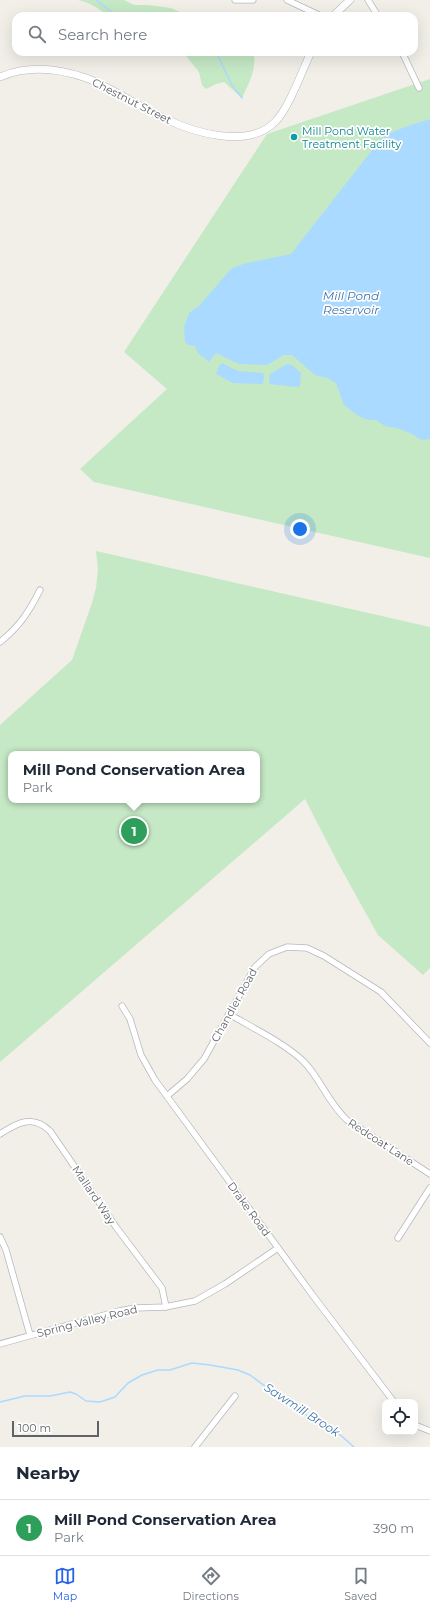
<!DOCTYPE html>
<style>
:root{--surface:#fff;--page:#f2f2f3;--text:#1f2937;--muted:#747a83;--line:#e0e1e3;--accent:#2563eb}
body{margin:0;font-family:Montserrat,sans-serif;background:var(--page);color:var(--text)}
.controls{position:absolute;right:12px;bottom:12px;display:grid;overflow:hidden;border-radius:8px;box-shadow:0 4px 16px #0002}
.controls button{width:36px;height:36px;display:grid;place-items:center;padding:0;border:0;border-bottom:1px solid var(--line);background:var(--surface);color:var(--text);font:20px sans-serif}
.scale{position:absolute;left:12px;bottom:10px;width:87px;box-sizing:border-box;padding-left:4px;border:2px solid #5f6368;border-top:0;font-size:11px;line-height:14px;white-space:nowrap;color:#5f6368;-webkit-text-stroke:3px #fff;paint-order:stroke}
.you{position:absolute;left:300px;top:529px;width:14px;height:14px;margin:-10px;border:3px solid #fff;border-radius:50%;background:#1a73e8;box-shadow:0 0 0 6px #1a73e833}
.badge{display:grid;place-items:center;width:26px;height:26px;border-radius:50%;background:var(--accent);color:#fff;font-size:13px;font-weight:700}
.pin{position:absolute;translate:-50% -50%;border:2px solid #fff;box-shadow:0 1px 4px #0006}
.popup{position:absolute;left:8px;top:751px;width:252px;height:52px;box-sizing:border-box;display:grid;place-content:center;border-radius:8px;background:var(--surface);filter:drop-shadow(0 1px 3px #0005);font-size:13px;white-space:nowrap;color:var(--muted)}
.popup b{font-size:15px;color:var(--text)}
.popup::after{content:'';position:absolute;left:50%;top:100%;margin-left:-8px;border:8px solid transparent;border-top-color:var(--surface)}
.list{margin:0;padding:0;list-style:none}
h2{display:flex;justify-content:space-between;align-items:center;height:52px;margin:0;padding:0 16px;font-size:17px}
h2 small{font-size:13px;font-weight:400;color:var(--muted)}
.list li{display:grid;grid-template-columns:26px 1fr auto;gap:12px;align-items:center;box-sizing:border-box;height:56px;padding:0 16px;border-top:1px solid var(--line)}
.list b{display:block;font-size:15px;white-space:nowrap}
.list p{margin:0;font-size:13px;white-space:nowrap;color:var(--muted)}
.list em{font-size:13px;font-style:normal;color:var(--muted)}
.icon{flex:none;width:22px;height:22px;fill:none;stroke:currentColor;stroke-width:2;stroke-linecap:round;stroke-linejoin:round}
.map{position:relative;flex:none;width:430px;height:1447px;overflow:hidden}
.search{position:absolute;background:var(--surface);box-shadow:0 4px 16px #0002;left:12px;right:12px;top:12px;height:44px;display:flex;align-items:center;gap:10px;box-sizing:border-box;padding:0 14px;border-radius:12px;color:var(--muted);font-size:15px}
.sheet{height:108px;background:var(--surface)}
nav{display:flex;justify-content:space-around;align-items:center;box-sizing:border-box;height:56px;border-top:1px solid var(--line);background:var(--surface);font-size:11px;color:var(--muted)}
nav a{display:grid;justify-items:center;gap:2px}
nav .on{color:var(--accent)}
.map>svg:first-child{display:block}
.green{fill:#c5e8c5;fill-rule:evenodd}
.water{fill:#aadaff}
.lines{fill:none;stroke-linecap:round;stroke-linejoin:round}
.stream{stroke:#aadaff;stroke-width:1.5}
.minor-casing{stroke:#b5b8bc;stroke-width:7}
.tertiary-casing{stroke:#b5b8bc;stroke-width:8}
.minor{stroke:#fff;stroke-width:5.5}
.tertiary{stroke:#fff;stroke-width:7}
.culture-dot{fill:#0f9aa8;stroke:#fff;stroke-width:1.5}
.labels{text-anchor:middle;stroke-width:3.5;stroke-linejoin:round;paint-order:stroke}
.street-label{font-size:11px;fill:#5f6368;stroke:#fff}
.culture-label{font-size:11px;fill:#0d838f;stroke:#fff;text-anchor:start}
.water-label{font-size:12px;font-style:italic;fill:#4174aa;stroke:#fff}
</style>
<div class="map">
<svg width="430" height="1447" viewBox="0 0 430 1447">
<rect width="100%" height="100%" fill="#f1efe8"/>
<!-- green -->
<g class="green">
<path d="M 78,0 L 124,0 L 134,5 L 148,5 L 171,8 L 188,16 L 106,16 C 101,8 87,2 78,0 Z"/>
<path d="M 183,52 L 253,52 C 258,67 248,85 242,98 L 224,82 L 216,84 L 206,89 L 202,85 L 199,72 Z"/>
<path d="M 430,79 L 430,558 L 94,482 L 80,469 L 167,389 L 124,352 L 267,134 Z"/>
<path d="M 96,551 L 430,627 L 430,968 L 423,975 L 378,935 L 338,863 L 305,799 L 0,1062 L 0,725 L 72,660 L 92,603 L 96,588 L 98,570 ZM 11,754 L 257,754 L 257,800 L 11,800 Z"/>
</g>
<!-- water -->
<g class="water">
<path d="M 430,119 L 430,439 L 422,440 L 410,433 L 396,428 L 385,426 L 376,420 L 369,420 L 360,417 L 344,405 L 336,383 L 327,378 L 315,375 L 292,355 L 284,355 L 267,365 L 239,364 L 216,353 L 209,362 L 198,353 L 195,346 L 188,345 L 185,342 L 184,327 L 189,313 L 199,306 L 231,269 L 243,264 L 291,254 L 380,140 C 390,130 416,124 430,119 Z"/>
<path d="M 222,363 L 238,371 L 263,373 L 264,376 L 263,384 L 233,383 L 216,374 L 219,366 Z"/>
<path d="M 287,364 L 292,365 L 301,373 L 300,386 L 298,387 L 269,384 L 270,374 Z"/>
</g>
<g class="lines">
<!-- stream -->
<g class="stream">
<path d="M 96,0 L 117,16"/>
<path d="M 216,52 L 232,85 L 242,98"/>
<path d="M 0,1402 L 25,1396 L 50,1396 L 70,1392 L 76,1394 L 86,1401 L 100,1402 L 115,1397 L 128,1383 L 142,1375 L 158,1370 L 170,1370 L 192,1363 L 210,1365 L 238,1370 L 250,1375 L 292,1406 L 303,1412 L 313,1421 L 337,1432 L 354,1447"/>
</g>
<defs>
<g id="minor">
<path d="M 235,0 L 253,0"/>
<path d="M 287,0 L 321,16"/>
<path d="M 368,0 L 378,16"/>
<path d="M 402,52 L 419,88"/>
<path d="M 0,642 C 19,627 29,612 40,590"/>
<path d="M 122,1006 L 130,1019 L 141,1055 L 155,1080 L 314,1297 L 394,1402"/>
<path d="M 229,1014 C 251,1027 288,1045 305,1063 C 321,1080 329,1104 347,1120 L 430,1174"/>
<path d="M 167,1096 L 187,1079 L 204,1059 L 255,967 L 269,954 L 287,947 L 307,948 L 324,956 L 381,992 L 430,1043"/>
<path d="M 0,1134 C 17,1123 32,1114 50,1131 L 116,1227 L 162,1288 L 166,1307"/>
<path d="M 0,1237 L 6,1250 L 30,1335"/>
<path d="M 398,1238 L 430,1188"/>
<path d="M 0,1344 L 119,1311 L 135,1308 L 165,1307 L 195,1301 L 225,1284 L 278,1248"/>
<path d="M 415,1425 L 430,1431"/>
<path d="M 195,1447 L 235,1396"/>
</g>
<g id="tertiary">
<path d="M 333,16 L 350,0"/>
<path d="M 0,77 C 28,65 57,68 86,78 C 113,88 137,106 164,118 C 194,133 248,149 275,122 C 289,108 302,71 311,52"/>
</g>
</defs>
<!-- minor casing -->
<use href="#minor" class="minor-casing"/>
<!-- tertiary casing -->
<use href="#tertiary" class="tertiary-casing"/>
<!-- minor -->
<use href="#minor" class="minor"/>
<!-- tertiary -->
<use href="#tertiary" class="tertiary"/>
</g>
<!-- markers -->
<circle class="culture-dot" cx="294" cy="137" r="4"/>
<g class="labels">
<!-- street labels -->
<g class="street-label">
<text transform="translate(132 101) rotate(27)" y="4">Chestnut Street</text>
<text transform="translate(234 1005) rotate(-61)" y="4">Chandler Road</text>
<text transform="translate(381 1142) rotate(33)" y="4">Redcoat Lane</text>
<text transform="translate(94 1195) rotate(56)" y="4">Mallard Way</text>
<text transform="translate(249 1209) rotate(54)" y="4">Drake Road</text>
<text transform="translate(87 1321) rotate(-14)" y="4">Spring Valley Road</text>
</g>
<!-- culture labels -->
<g class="culture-label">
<text x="302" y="135">Mill Pond Water<tspan x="302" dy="13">Treatment Facility</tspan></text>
</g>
<!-- water labels -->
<g class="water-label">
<text x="351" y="300">Mill Pond<tspan x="351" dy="14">Reservoir</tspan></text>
<text transform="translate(302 1410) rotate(33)" y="4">Sawmill Brook</text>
</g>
</g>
</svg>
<div class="controls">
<button><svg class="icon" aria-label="locate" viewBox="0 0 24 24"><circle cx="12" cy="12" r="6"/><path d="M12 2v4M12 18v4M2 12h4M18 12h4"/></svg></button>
</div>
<div class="scale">100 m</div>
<div class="you"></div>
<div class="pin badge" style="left:134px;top:831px;background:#2e9e5b">1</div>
<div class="popup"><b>Mill Pond Conservation Area</b>Park</div>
<div class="search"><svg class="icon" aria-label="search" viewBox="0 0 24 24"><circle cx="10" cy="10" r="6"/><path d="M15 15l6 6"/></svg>Search here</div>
</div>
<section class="sheet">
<h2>Nearby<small></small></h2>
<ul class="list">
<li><span class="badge" style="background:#2e9e5b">1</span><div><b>Mill Pond Conservation Area</b><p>Park</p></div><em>390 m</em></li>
</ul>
</section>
<nav>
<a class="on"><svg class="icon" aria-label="map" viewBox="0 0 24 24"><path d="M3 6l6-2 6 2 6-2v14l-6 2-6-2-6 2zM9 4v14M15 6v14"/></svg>Map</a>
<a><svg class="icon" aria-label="directions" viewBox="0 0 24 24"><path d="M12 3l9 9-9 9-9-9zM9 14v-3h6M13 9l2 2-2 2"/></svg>Directions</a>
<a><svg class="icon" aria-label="saved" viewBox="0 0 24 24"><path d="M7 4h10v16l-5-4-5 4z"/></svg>Saved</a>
</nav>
